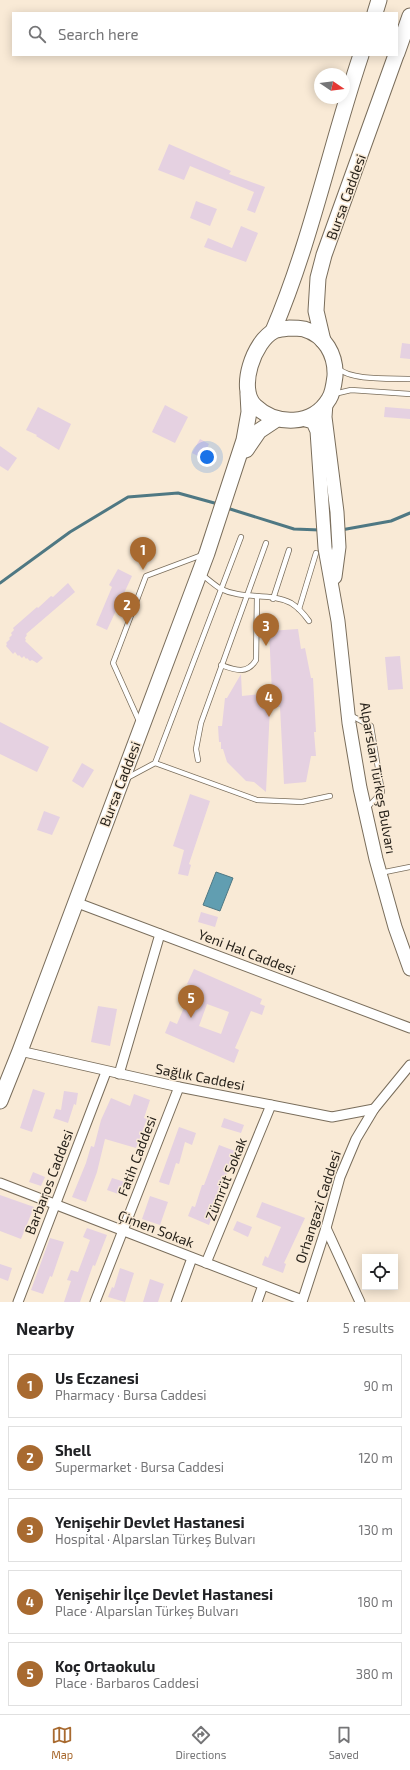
<!DOCTYPE html>
<meta charset="utf-8">
<style>
:root{--surface:#fff;--page:#f6f6f6;--text:#202124;--muted:#757577;--line:#e0e0e0;--accent:#a86a30}
body{margin:0;font-family:"Exo 2",sans-serif;background:var(--page);color:var(--text)}
.controls{position:absolute;right:12px;bottom:12px;display:grid;overflow:hidden;border-radius:0px;box-shadow:0 2px 10px #0003}
.controls button{width:36px;height:36px;display:grid;place-items:center;padding:0;border:0;border-bottom:1px solid var(--line);background:var(--surface);color:var(--text);font:20px sans-serif}
.compass{position:absolute;left:314px;top:68px;width:36px;height:36px;border-radius:50%;background:var(--surface);box-shadow:0 2px 10px #0003;rotate:103deg}
.you{position:absolute;left:207px;top:457px;width:14px;height:14px;margin:-10px;border:3px solid #fff;border-radius:50%;background:#1a73e8;box-shadow:0 0 0 6px #1a73e833}
.badge{display:grid;place-items:center;width:26px;height:26px;border-radius:50%;background:var(--accent);color:#fff;font-size:13px;font-weight:700}
.pin{position:absolute;translate:-50% -33px;filter:drop-shadow(0 1px 2px #0008)}
.pin::after{content:'';position:absolute;top:21px;width:14px;height:12px;background:inherit;clip-path:polygon(0 0,100% 0,50% 100%)}
.list{margin:0;padding:0;list-style:none}
h2{display:flex;justify-content:space-between;align-items:center;height:52px;margin:0;padding:0 16px;font-size:17px}
h2 small{font-size:13px;font-weight:400;color:var(--muted)}
.list li{display:grid;grid-template-columns:26px 1fr auto;gap:12px;align-items:center;box-sizing:border-box;height:64px;margin:0 8px 8px;padding:0 8px;border:1px solid var(--line);border-radius:0px}
.list b{display:block;font-size:15px;white-space:nowrap}
.list p{margin:0;font-size:13px;white-space:nowrap;color:var(--muted)}
.list em{font-size:13px;font-style:normal;color:var(--muted)}
.icon{flex:none;width:22px;height:22px;fill:none;stroke:currentColor;stroke-width:2;stroke-linecap:round;stroke-linejoin:round}
.map{position:relative;flex:none;width:410px;height:1302px;overflow:hidden}
.search{position:absolute;background:var(--surface);box-shadow:0 2px 10px #0003;left:12px;right:12px;top:12px;height:44px;display:flex;align-items:center;gap:10px;box-sizing:border-box;padding:0 14px;border-radius:0px;color:var(--muted);font-size:15px}
.sheet{height:412px;background:var(--surface)}
nav{display:flex;justify-content:space-around;align-items:center;box-sizing:border-box;height:56px;border-top:1px solid var(--line);background:var(--surface);font-size:11px;color:var(--muted)}
nav a{display:grid;justify-items:center;gap:2px}
nav .on{color:var(--accent)}
.map>svg:first-child{display:block}
.water{fill:#619eb1;stroke:#4f7883}
.lines{fill:none;stroke-linecap:round;stroke-linejoin:round}
.stream{stroke:#4f7883;stroke-width:3}
.building{fill:#e5d1e1;fill-rule:evenodd}
.service-casing{stroke:#796d5b;stroke-width:6}
.minor-casing{stroke:#796d5b;stroke-width:11}
.secondary-casing{stroke:#796d5b;stroke-width:15}
.primary-casing{stroke:#796d5b;stroke-width:17}
.service{stroke:#fff;stroke-width:4.5}
.minor{stroke:#fff;stroke-width:9}
.secondary{stroke:#fff;stroke-width:13}
.primary{stroke:#fff;stroke-width:15}
.labels{text-anchor:middle;stroke-width:3;stroke-linejoin:round;paint-order:stroke}
.street-label{font-size:14px;fill:#241f18;stroke:#f9ead6}
</style>
<div class="map">
<svg width="410" height="1302" viewBox="0 0 410 1302">
<rect width="100%" height="100%" fill="#f9ead6"/>
<!-- water -->
<path class="water" d="M 216,872 L 233,878 L 220,911 L 203,905 Z"/>
<g class="lines">
<!-- stream -->
<g class="stream">
<path d="M 227,508 L 294,529 L 320,530"/>
<path d="M 341,530 L 391,521 L 410,513"/>
<path d="M 0,583 L 70,532 L 128,497 L 178,493 L 218,504"/>
</g>
</g>
<!-- building -->
<g class="building">
<path d="M 169,144 L 231,171 L 229,174 L 265,187 L 255,213 L 247,210 L 254,192 L 190,166 L 184,180 L 158,170 Z"/>
<path d="M 196,201 L 217,209 L 210,226 L 190,218 Z"/>
<path d="M 241,226 L 258,233 L 246,262 L 204,247 L 208,238 L 232,248 Z"/>
<path d="M 402,343 L 410,344 L 410,359 L 400,358 Z"/>
<path d="M 165,405 L 188,417 L 175,443 L 152,432 Z"/>
<path d="M 38,407 L 71,424 L 59,450 L 36,436 L 37,435 L 26,430 Z"/>
<path d="M 385,407 L 410,409 L 410,419 L 384,417 Z"/>
<path d="M 200,439 L 209,444 L 202,458 L 192,453 Z"/>
<path d="M 0,446 L 17,458 L 8,471 L 0,466 Z"/>
<path d="M 118,569 L 132,576 L 107,630 L 96,625 L 112,587 L 109,585 Z"/>
<path d="M 68,583 L 75,592 L 26,634 L 27,635 L 25,638 L 26,640 L 25,641 L 43,658 L 37,663 L 32,660 L 30,661 L 27,658 L 26,659 L 24,656 L 22,658 L 19,655 L 18,656 L 15,652 L 13,654 L 6,646 L 7,644 L 6,643 L 10,639 L 9,638 L 12,635 L 11,633 L 14,630 L 13,628 L 37,607 L 38,608 L 51,596 L 53,597 Z"/>
<path d="M 298,629 L 301,649 L 305,648 L 311,678 L 313,678 L 316,732 L 314,732 L 316,756 L 311,756 L 306,782 L 284,784 L 280,707 L 270,707 L 266,792 L 254,782 L 246,781 L 227,762 L 223,749 L 221,749 L 221,742 L 219,742 L 218,726 L 222,726 L 225,698 L 227,698 L 241,674 L 242,696 L 272,693 L 269,631 Z"/>
<path d="M 400,656 L 403,689 L 388,690 L 385,657 Z"/>
<path d="M 0,722 L 49,747 L 37,772 L 0,754 Z"/>
<path d="M 82,763 L 94,770 L 83,788 L 72,781 Z"/>
<path d="M 190,794 L 210,801 L 189,864 L 191,865 L 188,876 L 178,874 L 184,850 L 173,846 Z"/>
<path d="M 44,811 L 60,817 L 52,835 L 37,830 Z"/>
<path d="M 201,912 L 218,917 L 215,927 L 198,922 Z"/>
<path d="M 194,969 L 262,999 L 260,1004 L 265,1006 L 262,1015 L 251,1011 L 235,1048 L 239,1050 L 234,1063 L 165,1033 L 170,1021 L 177,1024 L 193,986 L 187,984 ZM 207,1004 L 229,1012 L 221,1034 L 199,1026 Z"/>
<path d="M 98,1006 L 117,1009 L 110,1046 L 91,1042 Z"/>
<path d="M 33,1089 L 45,1093 L 32,1132 L 20,1128 Z"/>
<path d="M 64,1091 L 78,1093 L 76,1105 L 74,1104 L 68,1123 L 53,1118 L 56,1109 L 61,1110 Z"/>
<path d="M 134,1094 L 150,1100 L 144,1118 L 147,1119 L 136,1148 L 105,1139 L 97,1172 L 86,1202 L 72,1197 L 86,1163 L 91,1146 L 94,1147 L 101,1120 L 111,1098 L 130,1106 Z"/>
<path d="M 224,1118 L 244,1125 L 241,1133 L 221,1127 Z"/>
<path d="M 179,1127 L 196,1133 L 192,1145 L 185,1142 L 179,1164 L 176,1163 L 169,1185 L 159,1182 Z"/>
<path d="M 219,1145 L 235,1151 L 209,1225 L 188,1216 L 192,1206 L 195,1207 L 202,1185 L 204,1185 Z"/>
<path d="M 33,1172 L 45,1177 L 41,1186 L 29,1182 Z"/>
<path d="M 112,1178 L 125,1182 L 121,1195 L 107,1190 Z"/>
<path d="M 0,1195 L 34,1207 L 21,1239 L 0,1231 Z"/>
<path d="M 150,1196 L 168,1202 L 160,1225 L 142,1219 Z"/>
<path d="M 262,1202 L 305,1218 L 284,1263 L 286,1264 L 283,1273 L 262,1265 L 265,1256 L 268,1258 L 281,1227 L 256,1217 Z"/>
<path d="M 237,1221 L 252,1227 L 248,1237 L 233,1230 Z"/>
<path d="M 87,1228 L 107,1235 L 95,1266 L 93,1265 L 80,1302 L 64,1302 L 71,1281 L 67,1280 L 71,1270 L 78,1272 L 90,1240 L 83,1237 Z"/>
<path d="M 50,1238 L 64,1242 L 52,1277 L 50,1276 L 43,1294 L 31,1290 Z"/>
<path d="M 0,1264 L 12,1268 L 8,1281 L 0,1278 Z"/>
<path d="M 120,1268 L 134,1273 L 125,1302 L 108,1297 L 112,1287 L 114,1288 Z"/>
<path d="M 150,1279 L 164,1284 L 158,1302 L 143,1302 Z"/>
</g>
<g class="lines">
<defs>
<g id="service">
<path d="M 338,368 C 350,381 393,378 410,379"/>
<path d="M 334,394 L 351,390 L 410,394"/>
<path d="M 201,574 C 208,579 214,585 221,589 C 243,600 270,592 291,603 C 299,608 304,614 309,621"/>
<path d="M 273,599 L 289,550"/>
<path d="M 299,609 L 316,553"/>
<path d="M 221,665 C 235,670 247,675 256,660 L 257,597"/>
<path d="M 350,715 L 371,726 L 382,792 L 366,809"/>
<path d="M 139,721 L 113,663 L 146,576 L 202,555"/>
<path d="M 198,760 L 196,749 L 201,723 L 266,543"/>
<path d="M 155,763 L 257,800 L 302,802 L 330,796"/>
<path d="M 127,778 L 155,763 L 241,537"/>
<path d="M 380,873 L 410,867"/>
</g>
<g id="minor">
<path d="M 75,902 L 410,1028"/>
<path d="M 20,1051 L 179,1087 L 332,1117 L 374,1109"/>
<path d="M 119,1074 L 160,934"/>
<path d="M 0,1183 L 302,1300"/>
<path d="M 326,1228 L 360,1302"/>
<path d="M 206,1263 L 271,1105"/>
<path d="M 18,1302 L 106,1072"/>
<path d="M 95,1302 L 179,1087"/>
<path d="M 176,1302 L 192,1258"/>
<path d="M 257,1302 L 263,1285"/>
<path d="M 302,1302 L 326,1228 L 340,1177 L 356,1139 L 374,1109 L 410,1065"/>
</g>
<g id="secondary">
<path d="M 326,403 L 325,417 L 337,512 L 339,547 L 335,577"/>
<path d="M 302,419 L 313,422 L 317,431 L 325,548 L 338,621 L 349,723 L 360,788 L 376,859 L 395,927 L 410,969"/>
</g>
<g id="primary">
<path d="M 375,13 L 379,0"/>
<path d="M 397,53 L 410,16"/>
<path d="M 289,328 C 293,328 299,328 304,329 C 325,335 336,355 335,376 C 334,384 333,393 329,399 C 313,426 276,426 255,406 C 237,389 254,341 274,331 C 278,329 284,329 289,328 Z"/>
<path d="M 273,331 C 311,242 330,147 361,55"/>
<path d="M 323,341 L 316,311 L 318,278 L 324,255 L 396,55"/>
<path d="M 246,450 L 259,431 L 277,419"/>
<path d="M 0,1101 L 20,1051 L 207,553 L 244,440 L 249,412 L 248,394"/>
</g>
</defs>
<!-- service casing -->
<use href="#service" class="service-casing"/>
<!-- minor casing -->
<use href="#minor" class="minor-casing"/>
<!-- secondary casing -->
<use href="#secondary" class="secondary-casing"/>
<!-- primary casing -->
<use href="#primary" class="primary-casing"/>
<!-- service -->
<use href="#service" class="service"/>
<!-- minor -->
<use href="#minor" class="minor"/>
<!-- secondary -->
<use href="#secondary" class="secondary"/>
<!-- primary -->
<use href="#primary" class="primary"/>
</g>
<g class="labels">
<!-- street labels -->
<g class="street-label">
<text transform="translate(346 197) rotate(-70)" y="5">Bursa Caddesi</text>
<text transform="translate(378 778) rotate(80)" y="5">Alparslan Türkeş Bulvarı</text>
<text transform="translate(120 784) rotate(-69)" y="5">Bursa Caddesi</text>
<text transform="translate(247 952) rotate(21)" y="5">Yeni Hal Caddesi</text>
<text transform="translate(200 1077) rotate(11)" y="5">Sağlık Caddesi</text>
<text transform="translate(137 1156) rotate(-69)" y="5">Fatih Caddesi</text>
<text transform="translate(226 1179) rotate(-68)" y="5">Zümrüt Sokak</text>
<text transform="translate(49 1182) rotate(-69)" y="5">Barbaros Caddesi</text>
<text transform="translate(318 1207) rotate(-72)" y="5">Orhangazi Caddesi</text>
<text transform="translate(156 1229) rotate(21)" y="5">Çimen Sokak</text>
</g>
</g>
</svg>
<div class="controls">
<button><svg class="icon" aria-label="locate" viewBox="0 0 24 24"><circle cx="12" cy="12" r="6"/><path d="M12 2v4M12 18v4M2 12h4M18 12h4"/></svg></button>
</div>
<svg class="compass" viewBox="-18 -18 36 36"><path d="M0-13l5 13h-10z" fill="#e53935"/><path d="M0 13l5-13h-10z" fill="#757577"/></svg>
<div class="you"></div>
<div class="pin badge" style="left:143px;top:570px">1</div>
<div class="pin badge" style="left:127px;top:625px">2</div>
<div class="pin badge" style="left:266px;top:646px">3</div>
<div class="pin badge" style="left:269px;top:717px">4</div>
<div class="pin badge" style="left:191px;top:1018px">5</div>
<div class="search"><svg class="icon" aria-label="search" viewBox="0 0 24 24"><circle cx="10" cy="10" r="6"/><path d="M15 15l6 6"/></svg>Search here</div>
</div>
<section class="sheet">
<h2>Nearby<small>5 results</small></h2>
<ul class="list">
<li><span class="badge">1</span><div><b>Us Eczanesi</b><p>Pharmacy · Bursa Caddesi</p></div><em>90 m</em></li>
<li><span class="badge">2</span><div><b>Shell</b><p>Supermarket · Bursa Caddesi</p></div><em>120 m</em></li>
<li><span class="badge">3</span><div><b>Yenişehir Devlet Hastanesi</b><p>Hospital · Alparslan Türkeş Bulvarı</p></div><em>130 m</em></li>
<li><span class="badge">4</span><div><b>Yenişehir İlçe Devlet Hastanesi</b><p>Place · Alparslan Türkeş Bulvarı</p></div><em>180 m</em></li>
<li><span class="badge">5</span><div><b>Koç Ortaokulu</b><p>Place · Barbaros Caddesi</p></div><em>380 m</em></li>
</ul>
</section>
<nav>
<a class="on"><svg class="icon" aria-label="map" viewBox="0 0 24 24"><path d="M3 6l6-2 6 2 6-2v14l-6 2-6-2-6 2zM9 4v14M15 6v14"/></svg>Map</a>
<a><svg class="icon" aria-label="directions" viewBox="0 0 24 24"><path d="M12 3l9 9-9 9-9-9zM9 14v-3h6M13 9l2 2-2 2"/></svg>Directions</a>
<a><svg class="icon" aria-label="saved" viewBox="0 0 24 24"><path d="M7 4h10v16l-5-4-5 4z"/></svg>Saved</a>
</nav>
